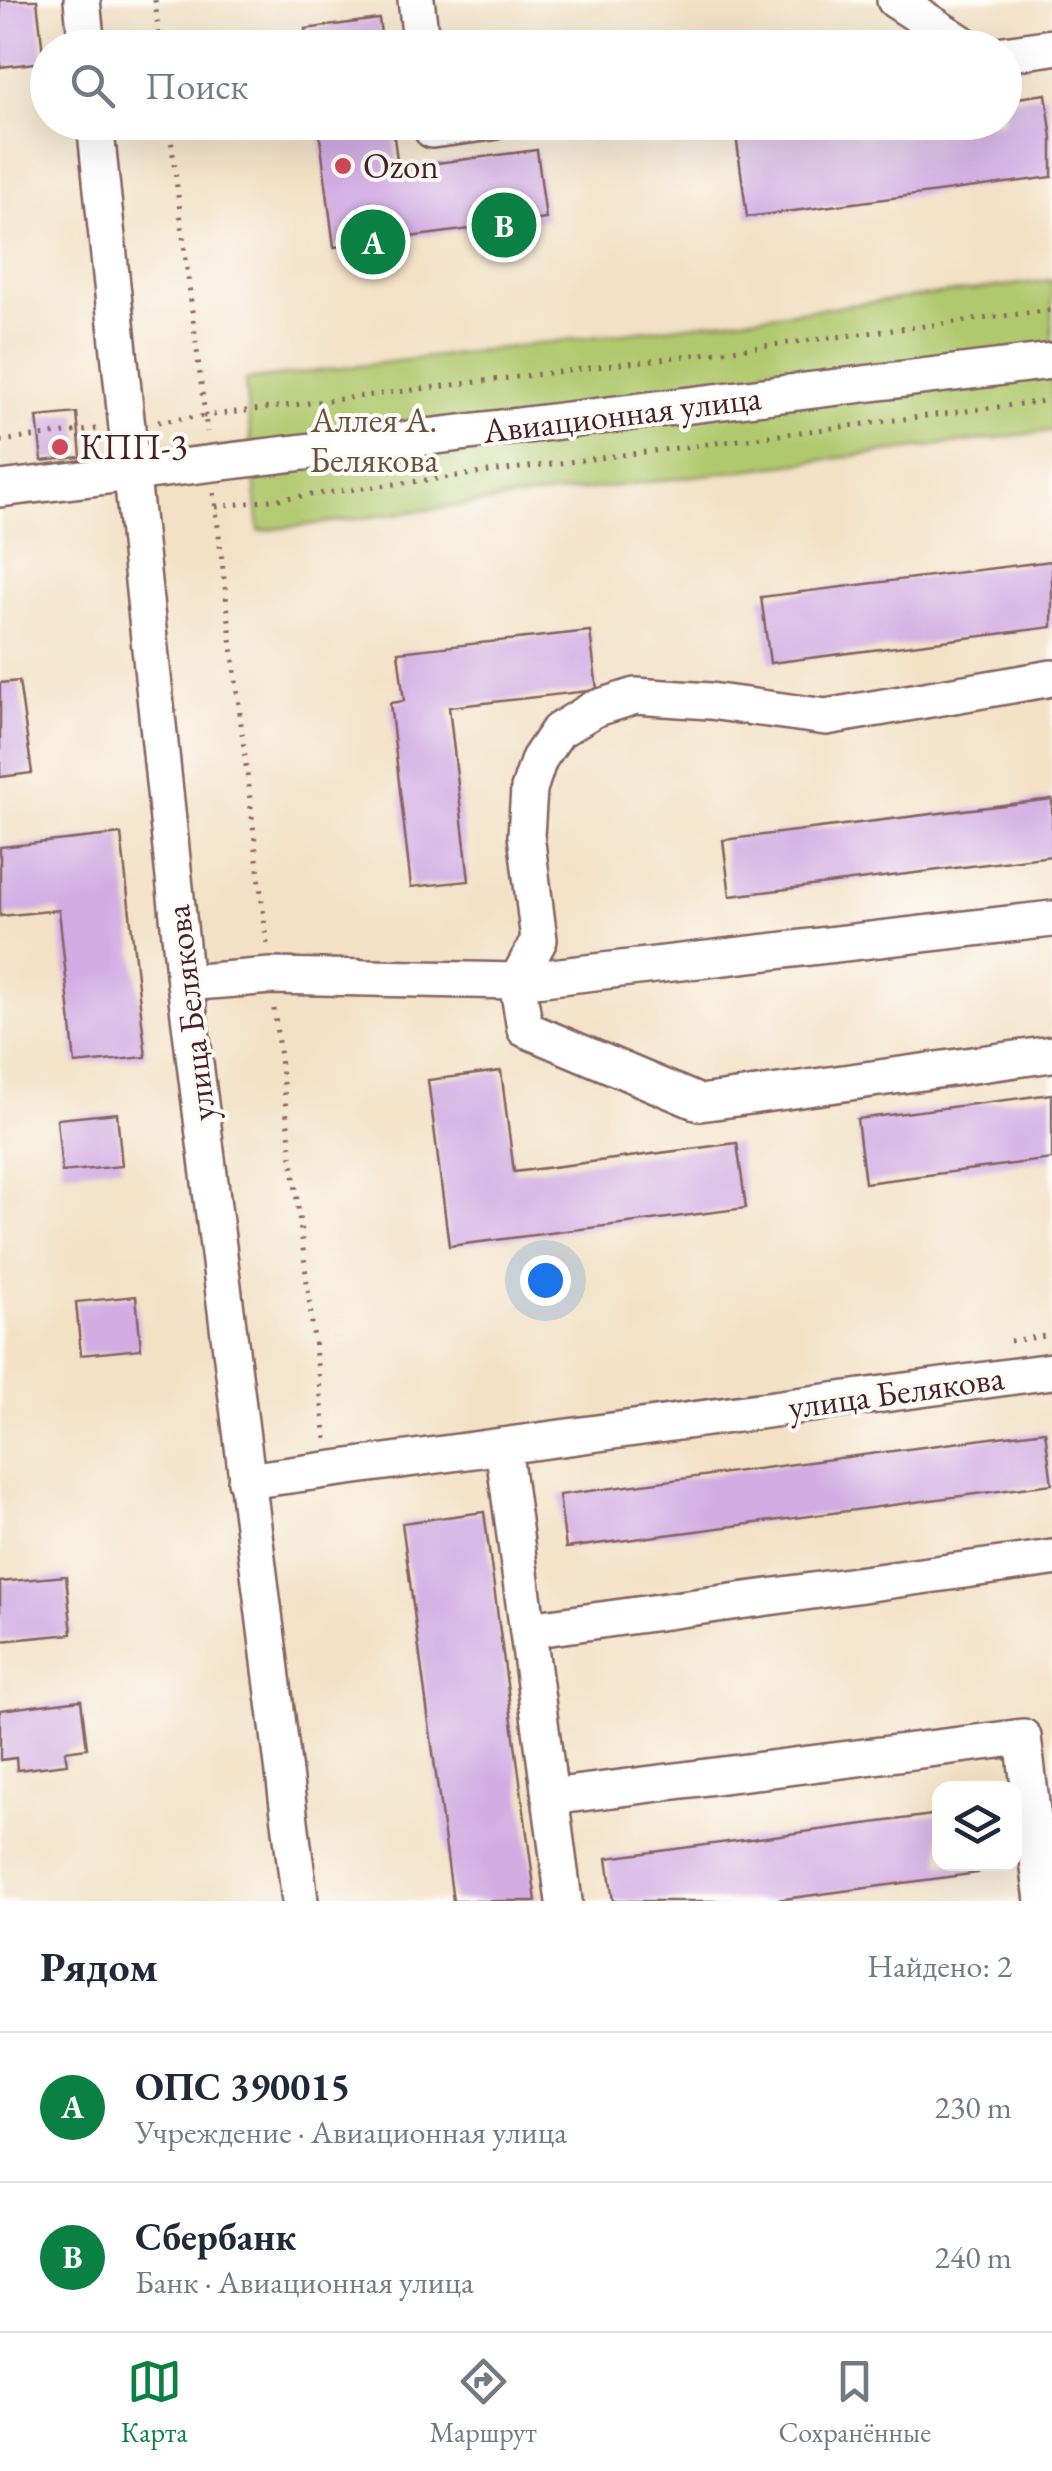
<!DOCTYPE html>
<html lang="ru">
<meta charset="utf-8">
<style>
:root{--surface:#fff;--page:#f2f2f3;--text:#1f2937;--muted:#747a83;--line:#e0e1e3;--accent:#0b8043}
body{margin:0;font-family:"EB Garamond",serif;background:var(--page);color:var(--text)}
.controls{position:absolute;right:30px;bottom:30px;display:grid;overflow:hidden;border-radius:20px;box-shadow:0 10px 40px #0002}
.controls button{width:90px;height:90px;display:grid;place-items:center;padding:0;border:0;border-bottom:2px solid var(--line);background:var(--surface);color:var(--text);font:50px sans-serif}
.you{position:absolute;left:545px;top:1280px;width:35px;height:35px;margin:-25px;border:8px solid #fff;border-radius:50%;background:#1a73e8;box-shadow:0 0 0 15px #1a73e833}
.badge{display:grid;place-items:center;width:65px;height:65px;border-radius:50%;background:var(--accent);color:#fff;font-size:32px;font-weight:700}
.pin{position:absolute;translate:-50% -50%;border:5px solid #fff;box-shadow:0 2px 10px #0006}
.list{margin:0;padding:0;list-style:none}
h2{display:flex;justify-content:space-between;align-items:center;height:130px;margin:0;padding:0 40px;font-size:42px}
h2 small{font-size:32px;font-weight:400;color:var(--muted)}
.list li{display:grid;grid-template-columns:65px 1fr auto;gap:30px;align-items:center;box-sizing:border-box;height:150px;padding:0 40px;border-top:2px solid var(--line)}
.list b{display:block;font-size:38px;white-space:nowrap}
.list p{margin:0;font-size:32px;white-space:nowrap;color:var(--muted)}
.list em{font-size:32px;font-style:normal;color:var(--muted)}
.icon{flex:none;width:55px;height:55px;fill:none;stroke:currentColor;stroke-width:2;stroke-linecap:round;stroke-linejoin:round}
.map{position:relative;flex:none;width:1052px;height:1901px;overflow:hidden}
.search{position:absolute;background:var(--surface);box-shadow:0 10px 40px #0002;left:30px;right:30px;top:30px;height:110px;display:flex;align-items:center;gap:25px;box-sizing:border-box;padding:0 35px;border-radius:55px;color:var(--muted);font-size:38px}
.sheet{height:430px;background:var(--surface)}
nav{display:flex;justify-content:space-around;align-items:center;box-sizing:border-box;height:140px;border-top:2px solid var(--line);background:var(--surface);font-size:28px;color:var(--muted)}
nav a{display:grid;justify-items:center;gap:5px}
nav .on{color:var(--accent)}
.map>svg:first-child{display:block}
.green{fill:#b1c96e;stroke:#7e744c;stroke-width:2.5}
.building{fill:#d2ace3}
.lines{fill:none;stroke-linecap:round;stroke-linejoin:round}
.minor-casing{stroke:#856361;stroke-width:40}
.path{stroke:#856361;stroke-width:5;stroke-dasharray:2.5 8;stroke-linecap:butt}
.minor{stroke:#fff;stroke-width:35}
.poi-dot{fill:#d1495b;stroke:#fdfcf7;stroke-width:4}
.labels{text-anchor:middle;stroke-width:8;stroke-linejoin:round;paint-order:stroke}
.poi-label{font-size:35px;fill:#4a1f2b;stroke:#fdfcf7;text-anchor:start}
.street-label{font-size:35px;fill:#4a1f2b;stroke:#fdfcf7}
.park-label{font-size:35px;fill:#69523f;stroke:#fdfcf7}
</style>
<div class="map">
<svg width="1052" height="1901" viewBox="0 0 1052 1901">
<rect width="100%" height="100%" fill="#fdfcf7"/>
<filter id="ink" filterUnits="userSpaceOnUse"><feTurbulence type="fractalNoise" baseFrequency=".01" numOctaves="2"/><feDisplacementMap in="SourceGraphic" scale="20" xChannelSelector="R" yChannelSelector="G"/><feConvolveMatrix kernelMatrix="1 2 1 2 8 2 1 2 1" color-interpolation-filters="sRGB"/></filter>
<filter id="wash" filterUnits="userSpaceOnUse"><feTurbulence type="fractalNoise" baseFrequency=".0048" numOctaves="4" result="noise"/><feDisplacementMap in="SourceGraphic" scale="40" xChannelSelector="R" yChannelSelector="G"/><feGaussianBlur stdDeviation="2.25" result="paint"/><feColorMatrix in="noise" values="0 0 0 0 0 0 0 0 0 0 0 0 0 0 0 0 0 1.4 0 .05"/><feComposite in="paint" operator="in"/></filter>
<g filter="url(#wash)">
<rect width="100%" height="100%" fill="#f3e1c6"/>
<!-- green -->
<path class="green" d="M 1052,280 L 1052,431 L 259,531 L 245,380 Z"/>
<g id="blocks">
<!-- building -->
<g class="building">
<path d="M 0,0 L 37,0 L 44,62 L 0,67 Z"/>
<path d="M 379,19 L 383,48 L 308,48 L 305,29 Z"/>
<path d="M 1046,94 L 1052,138 L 1052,177 L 747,217 L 736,135 L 831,122 L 1004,122 L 1004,100 Z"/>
<path d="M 318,122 L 392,122 L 398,168 L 537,150 L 546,219 L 334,247 Z"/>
<path d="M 77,413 L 81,457 L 42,461 L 37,417 Z"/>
<path d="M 1052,561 L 1052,627 L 770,663 L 761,597 Z"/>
<path d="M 590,631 L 597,690 L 449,707 L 469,881 L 411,887 L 390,703 L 404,701 L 398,652 Z"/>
<path d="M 19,681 L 32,773 L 0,777 L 0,683 Z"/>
<path d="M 1052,799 L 1052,856 L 730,896 L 723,840 Z"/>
<path d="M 121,834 L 146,1057 L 75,1064 L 59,910 L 0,916 L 0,847 Z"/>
<path d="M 501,1071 L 514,1172 L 737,1143 L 746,1208 L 449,1246 L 428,1080 Z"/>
<path d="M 1052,1094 L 1052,1159 L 865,1183 L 857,1119 Z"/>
<path d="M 117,1113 L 122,1166 L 62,1172 L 57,1119 Z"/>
<path d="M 136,1296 L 141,1349 L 81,1355 L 76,1302 Z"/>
<path d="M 1045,1431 L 1052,1484 L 566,1548 L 559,1495 Z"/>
<path d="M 484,1512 L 536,1901 L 453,1901 L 402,1523 Z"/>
<path d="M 66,1576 L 72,1634 L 0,1641 L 0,1582 Z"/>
<path d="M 81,1700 L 87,1748 L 65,1751 L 67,1764 L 17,1770 L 16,1758 L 0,1760 L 0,1710 Z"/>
<path d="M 940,1814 L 940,1864 L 976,1864 L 978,1873 L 769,1901 L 613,1901 L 607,1858 Z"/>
</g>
</g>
</g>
<g filter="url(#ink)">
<use href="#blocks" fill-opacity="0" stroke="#856361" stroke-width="2.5"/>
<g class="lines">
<defs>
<g id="minor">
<path d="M 82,0 L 87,48"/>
<path d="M 416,0 L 422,48"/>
<path d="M 895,0 L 969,48"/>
<path d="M 1004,54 L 1052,47"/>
<path d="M 95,122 L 185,983 L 300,1901"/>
<path d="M 431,122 L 432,130 L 492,122"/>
<path d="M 0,489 L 1052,361"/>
<path d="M 1052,678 L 826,717 L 710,701 L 635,696 L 594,709 L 558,731 L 539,759 L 529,789 L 526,835 L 539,940 L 517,981 L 525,1029 L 700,1103 L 1052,1054"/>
<path d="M 185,983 L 271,976 L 517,981 L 1052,919"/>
<path d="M 503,1446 L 564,1901"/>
<path d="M 246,1481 L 1052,1371"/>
<path d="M 528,1630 L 1052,1558"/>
<path d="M 550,1797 L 1023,1737 L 1043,1901"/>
</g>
</defs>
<!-- minor casing -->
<use href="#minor" class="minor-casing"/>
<!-- path -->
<g class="path">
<path d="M 155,0 L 160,48"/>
<path d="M 169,122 L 205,416 L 1052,310"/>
<path d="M 158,422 L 205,416 L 207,432"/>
<path d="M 0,441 L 97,429"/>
<path d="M 214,493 L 267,944"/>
<path d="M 216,507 L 1052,400"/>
<path d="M 274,1009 L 326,1439"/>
<path d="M 1010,1341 L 1052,1335"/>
</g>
<!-- minor -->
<use href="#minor" class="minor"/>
</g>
</g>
<!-- markers -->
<g class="poi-dot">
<circle cx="343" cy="166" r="10"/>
<circle cx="60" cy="447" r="10"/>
</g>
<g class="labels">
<!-- poi labels -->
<g class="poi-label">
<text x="363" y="178">Ozon</text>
<text x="80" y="459">КПП-3</text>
</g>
<!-- street labels -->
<g class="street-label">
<text transform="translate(622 414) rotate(-7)" y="12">Авиационная улица</text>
<text transform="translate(190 1013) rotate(-97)" y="12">улица Белякова</text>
<text transform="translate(896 1392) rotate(-8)" y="12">улица Белякова</text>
</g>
<!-- park labels -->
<g class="park-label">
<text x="374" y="432">Аллея А.<tspan x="374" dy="40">Белякова</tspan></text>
</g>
</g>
</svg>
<div class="controls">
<button><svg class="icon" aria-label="layers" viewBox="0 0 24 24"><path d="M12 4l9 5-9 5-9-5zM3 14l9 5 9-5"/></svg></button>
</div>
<div class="you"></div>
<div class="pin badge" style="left:373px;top:242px">A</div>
<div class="pin badge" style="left:504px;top:225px">B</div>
<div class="search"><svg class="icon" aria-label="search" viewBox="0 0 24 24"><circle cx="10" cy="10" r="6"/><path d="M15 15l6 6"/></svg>Поиск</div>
</div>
<section class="sheet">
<h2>Рядом<small>Найдено: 2</small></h2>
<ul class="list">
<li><span class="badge">A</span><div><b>ОПС 390015</b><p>Учреждение · Авиационная улица</p></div><em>230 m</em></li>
<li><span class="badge">B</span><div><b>Сбербанк</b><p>Банк · Авиационная улица</p></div><em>240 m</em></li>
</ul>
</section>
<nav>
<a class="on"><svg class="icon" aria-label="map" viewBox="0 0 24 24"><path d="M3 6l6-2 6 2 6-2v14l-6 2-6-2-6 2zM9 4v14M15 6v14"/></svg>Карта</a>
<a><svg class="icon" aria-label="directions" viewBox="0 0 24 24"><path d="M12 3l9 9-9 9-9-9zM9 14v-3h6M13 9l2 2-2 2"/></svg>Маршрут</a>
<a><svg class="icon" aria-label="saved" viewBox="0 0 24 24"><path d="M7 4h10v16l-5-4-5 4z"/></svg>Сохранённые</a>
</nav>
